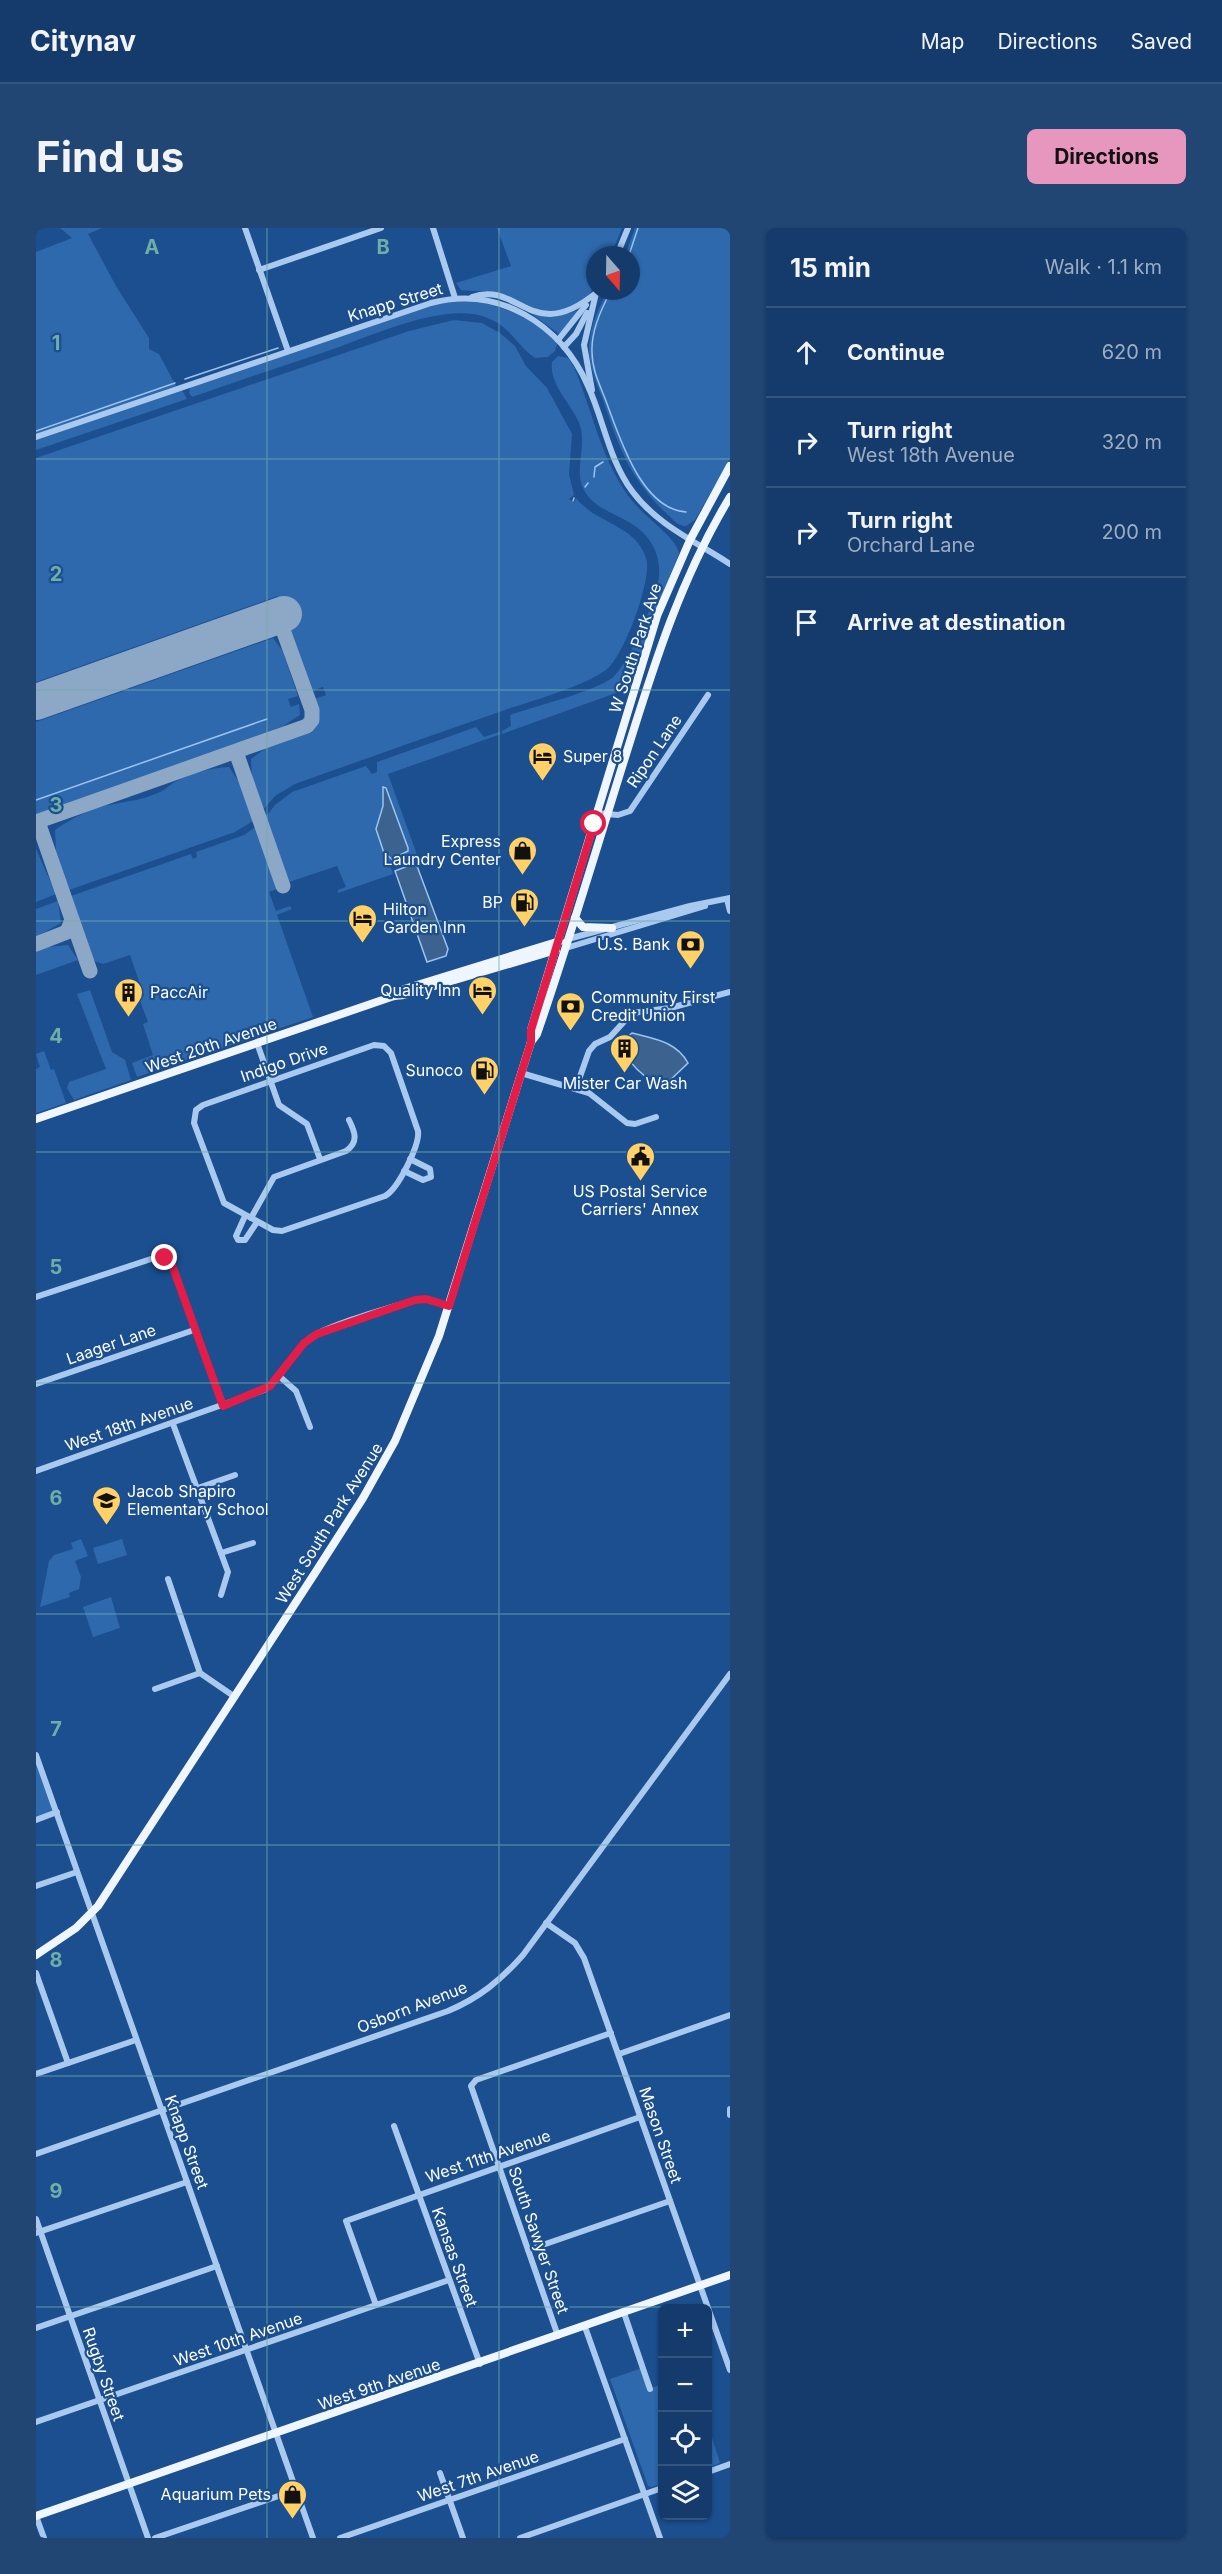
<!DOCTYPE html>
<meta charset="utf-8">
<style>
:root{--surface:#143b6b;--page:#214673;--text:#f1f3f6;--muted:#9dadc1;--line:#33557e;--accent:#e797bd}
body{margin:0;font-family:Inter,sans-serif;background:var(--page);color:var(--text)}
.controls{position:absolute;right:18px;bottom:18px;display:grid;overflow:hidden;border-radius:9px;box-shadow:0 2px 4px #0004}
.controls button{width:54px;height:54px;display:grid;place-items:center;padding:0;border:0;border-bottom:2px solid var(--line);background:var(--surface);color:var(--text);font:30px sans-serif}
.compass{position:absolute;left:550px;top:18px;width:54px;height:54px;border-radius:50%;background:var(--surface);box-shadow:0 2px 4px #0004;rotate:160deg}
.stop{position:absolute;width:18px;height:18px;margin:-14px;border:4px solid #e11d48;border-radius:50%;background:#fff}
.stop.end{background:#e11d48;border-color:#fff;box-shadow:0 2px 6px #0008}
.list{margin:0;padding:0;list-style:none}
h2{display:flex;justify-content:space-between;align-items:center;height:78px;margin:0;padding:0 24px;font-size:26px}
h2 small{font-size:20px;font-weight:400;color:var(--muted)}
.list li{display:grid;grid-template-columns:39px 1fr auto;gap:18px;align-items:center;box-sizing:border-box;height:90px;padding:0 24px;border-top:2px solid var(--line)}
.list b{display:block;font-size:22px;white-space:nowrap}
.list p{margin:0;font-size:20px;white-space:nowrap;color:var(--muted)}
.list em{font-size:20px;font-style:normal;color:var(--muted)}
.icon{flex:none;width:33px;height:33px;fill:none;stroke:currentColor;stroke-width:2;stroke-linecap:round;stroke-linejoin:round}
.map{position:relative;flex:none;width:694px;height:2310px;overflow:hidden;border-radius:9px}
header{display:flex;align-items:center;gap:36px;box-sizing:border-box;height:84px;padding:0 30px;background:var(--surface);border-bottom:2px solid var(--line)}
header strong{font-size:28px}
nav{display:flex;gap:33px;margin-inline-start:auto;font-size:21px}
.intro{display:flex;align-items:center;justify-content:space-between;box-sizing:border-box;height:144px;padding:0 36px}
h1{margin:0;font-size:42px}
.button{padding:15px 27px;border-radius:9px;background:var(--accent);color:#111;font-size:21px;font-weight:700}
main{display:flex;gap:36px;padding:0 36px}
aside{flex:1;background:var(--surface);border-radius:9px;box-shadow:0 2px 4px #0004}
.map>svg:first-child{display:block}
.green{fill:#2e69ad;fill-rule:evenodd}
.water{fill:#3c6290;stroke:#9cc4f0;stroke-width:1.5}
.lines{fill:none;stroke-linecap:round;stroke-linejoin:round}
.stream{stroke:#9cc4f0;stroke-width:1.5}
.taxiway{stroke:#8da7c7;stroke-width:15}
.runway{stroke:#8da7c7;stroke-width:36}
.minor{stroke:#a9c9ee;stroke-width:6}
.major{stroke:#f0f6ff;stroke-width:8}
.route{stroke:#e11d48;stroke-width:8}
.grid{fill:none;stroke:#6fada8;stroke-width:1.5;stroke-opacity:0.55}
.labels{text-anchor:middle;stroke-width:4.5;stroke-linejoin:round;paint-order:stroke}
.street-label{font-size:16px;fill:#fff;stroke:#1b4f8f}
.poi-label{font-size:16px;fill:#fff;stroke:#1b4f8f;text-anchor:end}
.grid-label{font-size:20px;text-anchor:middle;font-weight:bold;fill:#6fada8;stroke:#1b4f8f;stroke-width:4.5;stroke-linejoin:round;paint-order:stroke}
</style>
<header>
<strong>Citynav</strong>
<nav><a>Map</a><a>Directions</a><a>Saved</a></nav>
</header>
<div class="intro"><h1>Find us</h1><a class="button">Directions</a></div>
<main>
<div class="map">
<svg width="694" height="2310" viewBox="0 0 694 2310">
<rect width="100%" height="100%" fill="#1b4f8f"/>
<!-- green -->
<g class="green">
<path d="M 24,0 L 66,0 L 52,6 L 80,58 L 113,110 L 113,121 L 123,126 L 140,158 L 0,206 L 0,24 L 36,10 Z"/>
<path d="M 461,0 L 586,0 L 575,27 L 559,27 C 559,36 561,47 559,55 C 554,76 524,86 505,83 C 489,80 474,69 457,65 C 447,62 435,64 425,62 L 420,55 L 475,38 Z"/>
<path d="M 599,0 L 694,0 L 694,231 L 659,292 L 650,298 C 641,298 638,292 631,286 C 594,251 583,220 567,172 C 561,157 554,140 553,124 C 553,101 561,82 572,63 L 595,63 L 595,27 L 589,27 Z"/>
<path d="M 441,73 C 472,81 500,91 521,116 L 519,123 L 512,129 L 499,130 C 478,115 475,97 446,88 C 403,75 328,111 286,125 C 243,139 199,154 156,169 L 153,165 L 154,159 L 386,80 L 414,74 Z"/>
<path d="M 543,82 L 523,106 L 496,86 L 519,89 Z"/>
<path d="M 418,92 L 446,95 L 464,105 L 479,118 L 490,138 L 511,160 L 536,206 L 533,246 L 538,267 L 533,271 L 538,275 L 540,270 C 560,296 599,296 610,330 C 617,350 588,429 570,442 C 546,459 498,472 469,482 C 399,506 329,531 259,556 L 239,568 L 226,583 L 216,551 L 215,531 L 230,520 L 277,501 L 283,489 L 278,471 L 290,467 L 287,459 L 276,463 L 242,368 L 0,454 L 0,230 L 373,103 Z"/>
<path d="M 522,128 L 532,130 L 538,139 C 557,184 566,237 598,275 C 608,288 643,312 643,326 L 618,386 L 594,460 L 466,506 L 466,503 L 475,498 L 474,487 C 499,478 557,464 576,450 C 593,437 621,370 623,348 C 624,336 621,323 614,313 C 596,286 562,288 548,262 C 537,242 552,217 543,195 C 535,175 513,157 516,134 Z"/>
<path d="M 146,162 L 151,171 L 0,222 L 0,212 Z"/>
<path d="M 237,410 L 246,422 L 262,468 L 252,471 L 255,479 L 263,476 L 264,487 L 247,498 L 206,515 L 0,588 L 0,494 Z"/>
<path d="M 440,499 L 448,509 L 463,504 L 465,506 L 352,546 L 381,627 L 354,637 L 357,646 L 302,665 L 302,662 L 310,659 L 301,638 L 250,655 L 228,591 L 239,577 L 256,564 L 330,538 L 336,546 L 341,544 L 341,534 ZM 347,560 L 350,560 L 372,620 L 372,623 L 365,629 L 340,601 L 347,578 Z"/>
<path d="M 193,539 L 203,554 L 217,593 L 199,604 L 33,662 L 20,623 L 19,602 C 36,590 57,579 78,576 C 93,573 105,572 119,566 C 127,564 132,558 139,554 C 156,545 174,540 193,539 Z"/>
<path d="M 221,598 L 244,660 L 233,664 L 240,683 L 254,678 L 256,681 L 241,687 L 277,789 L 101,849 L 96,835 L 117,827 L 107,796 L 112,794 L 103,770 L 108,768 L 94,727 L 67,736 L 58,733 L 35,668 L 155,626 L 157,631 L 161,629 L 160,624 L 208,607 Z"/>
<path d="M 0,621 L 20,666 L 0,674 Z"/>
<path d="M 22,673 L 25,695 L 0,709 L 0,681 Z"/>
<path d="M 32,717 L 42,732 L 0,747 L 0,723 L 12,719 Z"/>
<path d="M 54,762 L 76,824 L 89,832 L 95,852 L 38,872 L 31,860 L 33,854 L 70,841 L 41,766 Z"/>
<path d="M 8,823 L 15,842 L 18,841 L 30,875 L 0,885 L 0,841 L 4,839 L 0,826 Z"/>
<path d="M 45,1311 L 52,1328 L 39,1333 L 45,1349 L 43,1361 L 33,1365 L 34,1369 L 4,1379 L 13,1333 L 18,1327 L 37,1321 L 35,1315 Z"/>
<path d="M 86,1311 L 91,1327 L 62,1336 L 57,1320 Z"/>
<path d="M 75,1369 L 84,1400 L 57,1409 L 47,1379 Z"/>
<path d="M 0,1527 L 21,1584 L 0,1592 Z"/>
<path d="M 609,2139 L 616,2160 L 626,2156 L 626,2256 L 615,2259 L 612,2258 L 574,2151 Z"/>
<path d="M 672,2197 L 684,2235 L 672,2240 Z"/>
</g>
<!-- water -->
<g class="water">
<path d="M 347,559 L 350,560 L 372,620 L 372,623 L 356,631 L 348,625 L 340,601 L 347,578 Z"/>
<path d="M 377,636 L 381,638 L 412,721 L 410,728 L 391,734 L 359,643 Z"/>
<path d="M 596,805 C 618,811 640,813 652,835 L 629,857 C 610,854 587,832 586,813 Z"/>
</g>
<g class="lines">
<!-- stream -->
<g class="stream">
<path d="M 593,27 L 602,0"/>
<path d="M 575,63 C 565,81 555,103 556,124 C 556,142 564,157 570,173 C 583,208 605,281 650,284"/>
<path d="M 149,151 L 242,120"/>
<path d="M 0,203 L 139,155"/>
<path d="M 558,249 L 559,239 L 567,234"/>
<path d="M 549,259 L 552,255"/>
<path d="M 537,273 L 538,270"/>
<path d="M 0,572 L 231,491"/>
</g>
<!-- taxiway -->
<g class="taxiway">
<path d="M 200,524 L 247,658"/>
<path d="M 0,594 L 271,498 L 276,492 L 276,482 L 242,388"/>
<path d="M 2,594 L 54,743"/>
<path d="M 0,716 L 31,704 L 36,692"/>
</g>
<!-- runway -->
<path class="runway" d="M 0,474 L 248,386"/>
<!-- minor -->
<g class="minor">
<path d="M 209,0 L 252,123"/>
<path d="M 397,0 L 419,70"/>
<path d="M 581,27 L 592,0"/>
<path d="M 223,42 L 345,0"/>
<path d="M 436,69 C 483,52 495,118 560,65"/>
<path d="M 522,112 L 550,77"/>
<path d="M 528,119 L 540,106 L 551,85"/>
<path d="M 556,162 L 548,117 L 560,65"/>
<path d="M 0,209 L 395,75 C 462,57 525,96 552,158 C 568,193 573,232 596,263 C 621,297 659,313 694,336"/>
<path d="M 561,585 L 582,587 L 594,583 L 672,467"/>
<path d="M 691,671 L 694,683"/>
<path d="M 532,711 L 654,678 L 694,670"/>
<path d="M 530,720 L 669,678"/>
<path d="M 221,815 L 243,877 L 271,896 L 284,931"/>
<path d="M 338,817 L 348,818 L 355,825 L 382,903 C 384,917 362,961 349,968 L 246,1003 L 237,1002 L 188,975 L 158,895 L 160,882 L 167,877 Z"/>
<path d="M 485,845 L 553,865 L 591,895 L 599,896 L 620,889"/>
<path d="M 540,860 L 553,823 L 559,816 L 574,809 L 596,785 L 634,780 L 694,764"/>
<path d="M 368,943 L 387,952 L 395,949 L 394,941 L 374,931"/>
<path d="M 209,988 L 200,1008 L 202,1012 L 209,1012 L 221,994"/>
<path d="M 215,990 L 238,949 L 310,923 C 323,914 319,904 313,892"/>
<path d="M 0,1069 L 121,1029 L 129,1030 L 136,1037 L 187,1178"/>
<path d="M 243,1148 L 260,1163 L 274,1199"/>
<path d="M 0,1156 L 158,1102"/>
<path d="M 137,1196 L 192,1344 L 185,1367"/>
<path d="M 0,1243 L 228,1162 C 248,1148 256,1124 274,1110 C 293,1096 354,1080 379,1072 L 389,1071 L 413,1078"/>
<path d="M 162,1260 L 199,1247"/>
<path d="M 185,1325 L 217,1315"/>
<path d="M 132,1351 L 164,1445 L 199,1469"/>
<path d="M 119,1461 L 164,1445"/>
<path d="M 0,1527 L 277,2310"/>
<path d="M 0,1592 L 21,1584"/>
<path d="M 0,1658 L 41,1644"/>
<path d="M 510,1695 L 539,1715 L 548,1730 L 694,2142"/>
<path d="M 0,1745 L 32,1835"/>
<path d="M 583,1826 L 694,1787"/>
<path d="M 0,1846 L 100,1812"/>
<path d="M 694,1881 L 694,1887"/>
<path d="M 358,1898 L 444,2136"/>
<path d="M 0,1926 L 412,1783 C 443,1770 465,1752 487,1727 L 694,1446"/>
<path d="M 0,1991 L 112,2310"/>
<path d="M 0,2005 L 151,1954"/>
<path d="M 492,2022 L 634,1973"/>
<path d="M 340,2077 L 310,1993 L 604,1889"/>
<path d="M 588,2085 L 614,2161"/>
<path d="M 549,2099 L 624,2310"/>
<path d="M 0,2100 L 181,2038"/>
<path d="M 522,2108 L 435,1858 L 440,1852 L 575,1805"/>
<path d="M 0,2194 L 413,2052"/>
<path d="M 672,2244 L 694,2236"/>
<path d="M 404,2245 L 427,2310"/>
<path d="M 0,2288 L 8,2310"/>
<path d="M 119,2310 L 260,2262"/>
<path d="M 304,2310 L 589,2211"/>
<path d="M 484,2310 L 626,2260"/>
</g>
<!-- major -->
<g class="major">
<path d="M 539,690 L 547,699 L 576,700"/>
<path d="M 358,768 L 365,762 L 524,713"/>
<path d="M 495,814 L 501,806 C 534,711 562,615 592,520 C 619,433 646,348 694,269"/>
<path d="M 0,891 L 358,768 L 368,767 L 520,722"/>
<path d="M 0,1727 L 40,1700 L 62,1678 L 279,1345 L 327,1270 L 359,1213 L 403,1108 L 495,814 L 495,802 L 511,749 L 621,388 L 654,312 L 694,238"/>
<path d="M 0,2288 L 694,2047"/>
</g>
</g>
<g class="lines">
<!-- route -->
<path class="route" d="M 129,1030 L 136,1037 L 187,1178 L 234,1158 L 268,1115 L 281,1106 L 379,1072 L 390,1071 L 413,1078 L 495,814 L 495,802 L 558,596"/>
</g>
<!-- grid -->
<path class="grid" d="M 231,0 L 231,2310M 463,0 L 463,2310M 0,231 L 694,231M 0,462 L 694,462M 0,693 L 694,693M 0,924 L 694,924M 0,1155 L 694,1155M 0,1386 L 694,1386M 0,1617 L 694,1617M 0,1848 L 694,1848M 0,2079 L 694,2079"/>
<!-- icons -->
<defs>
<symbol id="hotel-pin" viewBox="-11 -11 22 30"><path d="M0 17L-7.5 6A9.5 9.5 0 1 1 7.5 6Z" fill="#ffd166" stroke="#1b4f8f"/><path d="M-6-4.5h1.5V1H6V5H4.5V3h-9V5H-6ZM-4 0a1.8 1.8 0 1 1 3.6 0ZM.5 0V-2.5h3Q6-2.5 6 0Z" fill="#111"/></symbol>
<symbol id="shop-pin" viewBox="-11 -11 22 30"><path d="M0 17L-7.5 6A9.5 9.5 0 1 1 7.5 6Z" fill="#ffd166" stroke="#1b4f8f"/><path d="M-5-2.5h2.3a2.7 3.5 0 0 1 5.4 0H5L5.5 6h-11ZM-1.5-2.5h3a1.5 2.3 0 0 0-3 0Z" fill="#111"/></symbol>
<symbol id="fuel-pin" viewBox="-11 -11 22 30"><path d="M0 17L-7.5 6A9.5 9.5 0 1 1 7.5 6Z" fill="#ffd166" stroke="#1b4f8f"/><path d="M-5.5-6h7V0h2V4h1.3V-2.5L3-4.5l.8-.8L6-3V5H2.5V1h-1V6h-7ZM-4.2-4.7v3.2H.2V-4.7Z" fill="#111"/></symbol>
<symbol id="bank-pin" viewBox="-11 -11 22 30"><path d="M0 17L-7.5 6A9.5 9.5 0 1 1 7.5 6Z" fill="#ffd166" stroke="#1b4f8f"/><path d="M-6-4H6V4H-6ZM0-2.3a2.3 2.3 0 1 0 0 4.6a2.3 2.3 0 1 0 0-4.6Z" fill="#111"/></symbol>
<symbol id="building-pin" viewBox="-11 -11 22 30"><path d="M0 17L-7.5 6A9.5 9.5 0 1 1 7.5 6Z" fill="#ffd166" stroke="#1b4f8f"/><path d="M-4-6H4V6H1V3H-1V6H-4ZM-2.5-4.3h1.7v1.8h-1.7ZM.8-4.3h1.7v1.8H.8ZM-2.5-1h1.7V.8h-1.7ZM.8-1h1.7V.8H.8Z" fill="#111"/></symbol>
<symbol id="civic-pin" viewBox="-11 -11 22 30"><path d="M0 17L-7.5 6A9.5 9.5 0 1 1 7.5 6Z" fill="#ffd166" stroke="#1b4f8f"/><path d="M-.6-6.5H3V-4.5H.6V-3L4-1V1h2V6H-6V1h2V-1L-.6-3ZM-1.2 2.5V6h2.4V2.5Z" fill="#111"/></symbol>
<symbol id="school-pin" viewBox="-11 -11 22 30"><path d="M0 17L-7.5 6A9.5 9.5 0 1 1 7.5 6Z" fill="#ffd166" stroke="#1b4f8f"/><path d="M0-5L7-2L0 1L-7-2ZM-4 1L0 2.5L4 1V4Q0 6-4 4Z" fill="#111"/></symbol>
</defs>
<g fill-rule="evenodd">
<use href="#hotel-pin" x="490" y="512" width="33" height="45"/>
<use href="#shop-pin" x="470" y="606" width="33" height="45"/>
<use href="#fuel-pin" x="472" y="658" width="33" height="45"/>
<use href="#hotel-pin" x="310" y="674" width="33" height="45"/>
<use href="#bank-pin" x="638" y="700" width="33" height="45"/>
<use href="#hotel-pin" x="430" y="746" width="33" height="45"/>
<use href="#building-pin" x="76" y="748" width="33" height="45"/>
<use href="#bank-pin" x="518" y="762" width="33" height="45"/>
<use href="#building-pin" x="572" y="804" width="33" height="45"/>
<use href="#fuel-pin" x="432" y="826" width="33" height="45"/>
<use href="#civic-pin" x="588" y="912" width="33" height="45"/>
<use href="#school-pin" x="54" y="1256" width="33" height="45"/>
<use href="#shop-pin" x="240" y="2250" width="33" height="45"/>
</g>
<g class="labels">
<!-- street labels -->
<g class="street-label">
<text transform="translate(359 74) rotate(-17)" y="6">Knapp Street</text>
<text transform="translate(599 420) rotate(-72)" y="6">W South Park Ave</text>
<text transform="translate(618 523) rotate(-56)" y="6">Ripon Lane</text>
<text transform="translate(175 817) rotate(-19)" y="6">West 20th Avenue</text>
<text transform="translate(248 834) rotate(-19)" y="6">Indigo Drive</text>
<text transform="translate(75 1116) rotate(-19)" y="6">Laager Lane</text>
<text transform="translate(93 1196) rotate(-19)" y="6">West 18th Avenue</text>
<text transform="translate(293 1295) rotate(-58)" y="6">West South Park Avenue</text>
<text transform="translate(376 1779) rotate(-21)" y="6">Osborn Avenue</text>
<text transform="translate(625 1907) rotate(71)" y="6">Mason Street</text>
<text transform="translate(151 1914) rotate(70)" y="6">Knapp Street</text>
<text transform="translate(452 1928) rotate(-19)" y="6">West 11th Avenue</text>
<text transform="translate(503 2012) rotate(71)" y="6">South Sawyer Street</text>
<text transform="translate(419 2029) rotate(70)" y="6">Kansas Street</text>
<text transform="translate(202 2111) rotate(-19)" y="6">West 10th Avenue</text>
<text transform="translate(68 2146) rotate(71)" y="6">Rugby Street</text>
<text transform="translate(343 2156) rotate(-19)" y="6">West 9th Avenue</text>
<text transform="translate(442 2248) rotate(-19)" y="6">West 7th Avenue</text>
</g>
<!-- poi labels -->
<g class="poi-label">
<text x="527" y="534" text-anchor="start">Super 8</text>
<text x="465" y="619">Express<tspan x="465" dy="18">Laundry Center</tspan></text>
<text x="467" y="680">BP</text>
<text x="347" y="687" text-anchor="start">Hilton<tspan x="347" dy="18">Garden Inn</tspan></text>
<text x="634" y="722">U.S. Bank</text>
<text x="425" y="768">Quality Inn</text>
<text x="114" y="770" text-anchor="start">PaccAir</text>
<text x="555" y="775" text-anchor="start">Community First<tspan x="555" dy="18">Credit Union</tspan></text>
<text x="427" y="848">Sunoco</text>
<text x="589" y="861" text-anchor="middle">Mister Car Wash</text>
<text x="604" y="969" text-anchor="middle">US Postal Service<tspan x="604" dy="18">Carriers' Annex</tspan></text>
<text x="91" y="1269" text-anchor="start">Jacob Shapiro<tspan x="91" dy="18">Elementary School</tspan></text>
<text x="235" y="2272">Aquarium Pets</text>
</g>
</g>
<g class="grid-label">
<text x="116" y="26">A</text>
<text x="347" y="26">B</text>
<text x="20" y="122">1</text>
<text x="20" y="353">2</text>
<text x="20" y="584">3</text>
<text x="20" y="815">4</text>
<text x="20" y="1046">5</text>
<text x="20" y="1277">6</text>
<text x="20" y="1508">7</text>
<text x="20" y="1739">8</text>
<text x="20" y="1970">9</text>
</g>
</svg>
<div class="controls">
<button>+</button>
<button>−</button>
<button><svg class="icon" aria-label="locate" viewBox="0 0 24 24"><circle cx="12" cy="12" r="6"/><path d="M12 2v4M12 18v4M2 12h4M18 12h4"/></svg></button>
<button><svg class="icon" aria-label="layers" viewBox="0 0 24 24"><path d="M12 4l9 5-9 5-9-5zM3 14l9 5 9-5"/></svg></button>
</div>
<svg class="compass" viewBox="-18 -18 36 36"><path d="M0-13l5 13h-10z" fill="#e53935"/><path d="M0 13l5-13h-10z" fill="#9dadc1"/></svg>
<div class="stop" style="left:558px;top:596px"></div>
<div class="stop end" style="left:129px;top:1030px"></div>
</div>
<aside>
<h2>15 min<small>Walk · 1.1 km</small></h2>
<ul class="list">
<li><svg class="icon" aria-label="ahead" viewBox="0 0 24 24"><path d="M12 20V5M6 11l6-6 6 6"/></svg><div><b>Continue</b></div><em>620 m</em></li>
<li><svg class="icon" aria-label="right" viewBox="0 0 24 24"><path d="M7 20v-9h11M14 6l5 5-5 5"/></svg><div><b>Turn right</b><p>West 18th Avenue</p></div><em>320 m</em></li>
<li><svg class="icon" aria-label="right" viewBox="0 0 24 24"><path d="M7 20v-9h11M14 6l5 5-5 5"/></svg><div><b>Turn right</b><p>Orchard Lane</p></div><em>200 m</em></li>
<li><svg class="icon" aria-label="arrive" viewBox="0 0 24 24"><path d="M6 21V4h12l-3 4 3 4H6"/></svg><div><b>Arrive at destination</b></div></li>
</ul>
</aside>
</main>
